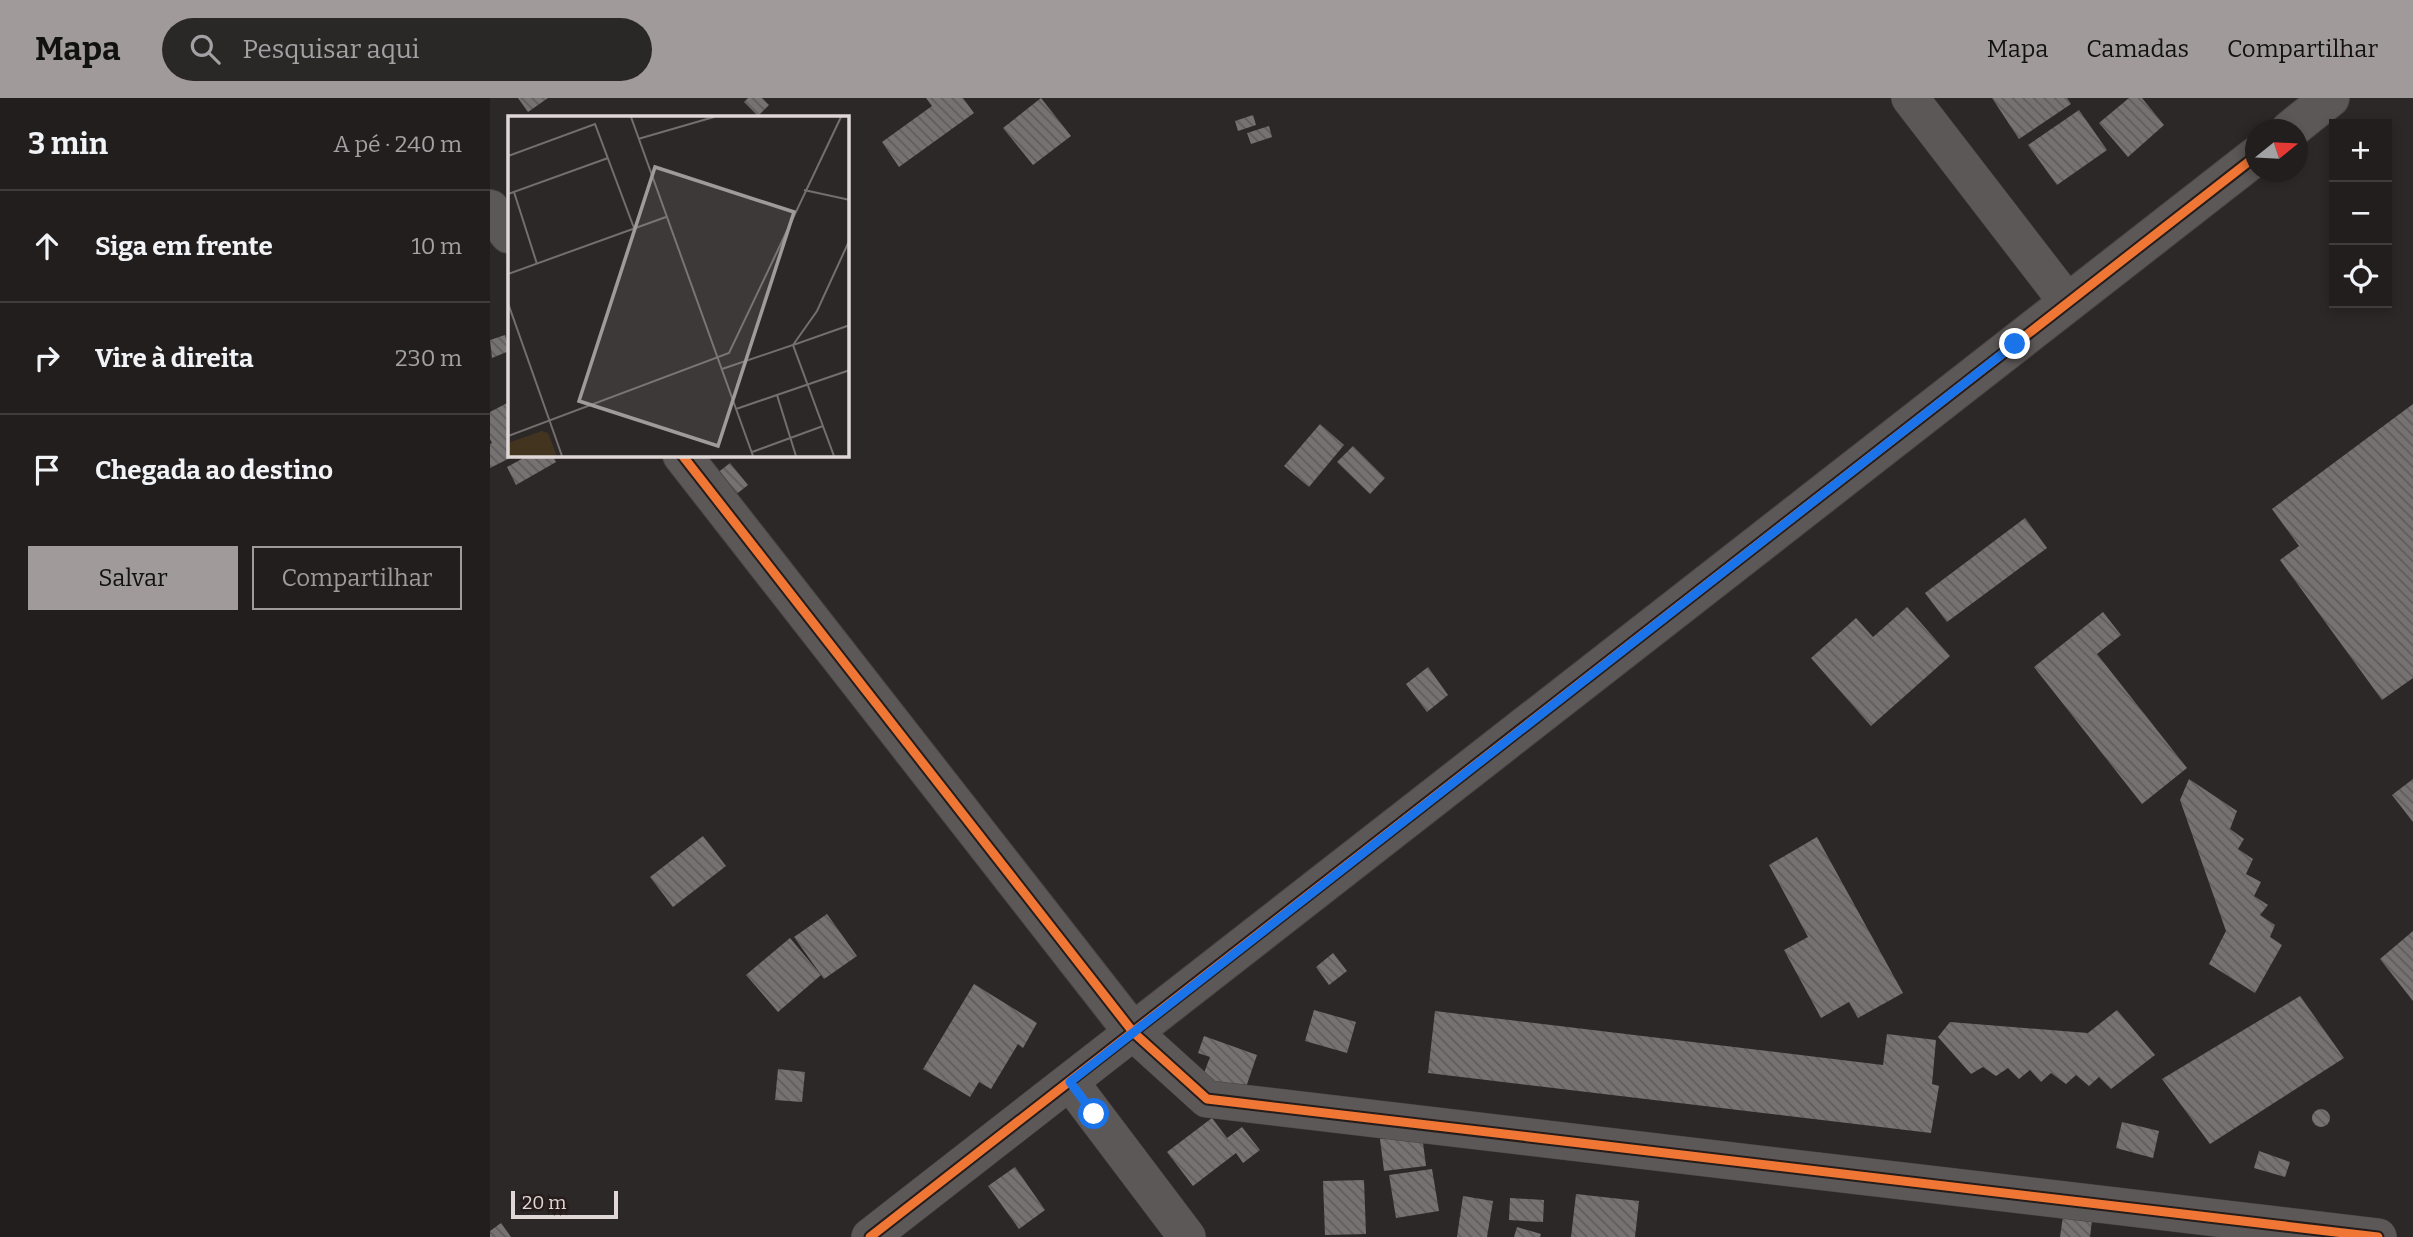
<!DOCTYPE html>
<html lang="pt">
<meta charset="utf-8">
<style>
:root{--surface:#221e1e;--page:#2a2727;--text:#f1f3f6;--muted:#a2a2a4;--line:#3f3c3c;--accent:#a19a9a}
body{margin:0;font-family:Bitter,serif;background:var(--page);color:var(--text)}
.controls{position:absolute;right:21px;top:21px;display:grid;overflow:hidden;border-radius:0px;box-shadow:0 4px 10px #0003}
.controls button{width:63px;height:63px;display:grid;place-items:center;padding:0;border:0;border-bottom:2px solid var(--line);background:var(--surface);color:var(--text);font:35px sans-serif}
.compass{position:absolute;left:1755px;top:21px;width:63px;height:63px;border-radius:50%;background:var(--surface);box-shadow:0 4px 10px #0003;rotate:72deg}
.scale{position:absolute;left:21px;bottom:18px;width:107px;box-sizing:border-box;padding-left:7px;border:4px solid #dfd8d7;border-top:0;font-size:19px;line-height:24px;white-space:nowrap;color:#dfd8d7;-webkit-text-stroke:5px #261d1b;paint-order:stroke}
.stop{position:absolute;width:21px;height:21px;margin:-16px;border:5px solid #1a73e8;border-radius:50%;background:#fff}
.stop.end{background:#1a73e8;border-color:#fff;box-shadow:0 2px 7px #0008}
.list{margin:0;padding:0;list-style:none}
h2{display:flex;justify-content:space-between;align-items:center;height:91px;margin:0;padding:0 28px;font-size:30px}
h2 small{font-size:23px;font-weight:400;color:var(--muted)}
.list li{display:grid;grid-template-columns:46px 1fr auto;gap:21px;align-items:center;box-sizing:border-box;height:112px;padding:0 28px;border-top:2px solid var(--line)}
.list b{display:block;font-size:26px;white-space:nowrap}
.list em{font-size:23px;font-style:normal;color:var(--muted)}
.actions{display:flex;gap:14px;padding:21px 28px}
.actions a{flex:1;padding:16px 0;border:2px solid var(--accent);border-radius:0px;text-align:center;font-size:24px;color:var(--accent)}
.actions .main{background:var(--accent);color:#111}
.icon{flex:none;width:38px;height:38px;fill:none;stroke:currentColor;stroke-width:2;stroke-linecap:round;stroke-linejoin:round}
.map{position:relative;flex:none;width:1923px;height:1139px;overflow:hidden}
header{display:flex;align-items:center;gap:42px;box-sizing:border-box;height:98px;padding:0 35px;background:var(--accent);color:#111}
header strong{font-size:33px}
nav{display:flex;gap:38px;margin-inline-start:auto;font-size:24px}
.search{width:490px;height:63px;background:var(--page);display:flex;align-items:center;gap:18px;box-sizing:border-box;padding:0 24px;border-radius:38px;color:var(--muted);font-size:26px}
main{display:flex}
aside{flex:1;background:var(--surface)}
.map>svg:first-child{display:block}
.building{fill:url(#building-back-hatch)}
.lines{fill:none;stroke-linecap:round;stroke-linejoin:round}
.street-casing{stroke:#4a4544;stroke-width:38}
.secondary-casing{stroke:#4a4544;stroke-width:40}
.street{stroke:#5c5857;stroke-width:37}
.secondary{stroke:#5c5857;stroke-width:38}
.cycleway-casing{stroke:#261d1b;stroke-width:13}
.cycleway{stroke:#f07635;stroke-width:9}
.route{stroke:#1a73e8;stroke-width:9}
.inset-road{fill:none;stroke:#746e6e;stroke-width:2}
.view{fill:#a19a9a;fill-opacity:0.15;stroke:#a19a9a;stroke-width:3.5}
.inset-edge{fill:none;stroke:#dfd8d7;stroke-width:3.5}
</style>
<header>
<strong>Mapa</strong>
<div class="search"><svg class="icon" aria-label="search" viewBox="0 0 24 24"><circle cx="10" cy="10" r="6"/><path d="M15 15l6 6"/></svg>Pesquisar aqui</div>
<nav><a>Mapa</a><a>Camadas</a><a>Compartilhar</a></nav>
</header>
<main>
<aside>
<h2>3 min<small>A pé · 240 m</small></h2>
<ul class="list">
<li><svg class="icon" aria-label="ahead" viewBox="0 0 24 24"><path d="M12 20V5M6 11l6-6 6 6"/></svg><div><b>Siga em frente</b></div><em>10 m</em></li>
<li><svg class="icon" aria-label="right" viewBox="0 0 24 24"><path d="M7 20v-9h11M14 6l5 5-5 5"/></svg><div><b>Vire à direita</b></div><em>230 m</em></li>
<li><svg class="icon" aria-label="arrive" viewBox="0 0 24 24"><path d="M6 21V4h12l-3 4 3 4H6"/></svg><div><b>Chegada ao destino</b></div></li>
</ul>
<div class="actions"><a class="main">Salvar</a><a>Compartilhar</a></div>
</aside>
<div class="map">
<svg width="1923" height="1139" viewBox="0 0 1923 1139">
<defs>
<pattern id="building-back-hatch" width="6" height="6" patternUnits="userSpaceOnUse" patternTransform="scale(1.75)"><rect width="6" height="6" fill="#767271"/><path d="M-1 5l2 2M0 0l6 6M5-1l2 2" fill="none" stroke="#5f5c5b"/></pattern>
</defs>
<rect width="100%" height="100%" fill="#2d2828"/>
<!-- building -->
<g class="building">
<path d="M 28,0 L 58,0 L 38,14 Z"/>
<path d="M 258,0 L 272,0 L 279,7 L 268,18 L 254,4 Z"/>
<path d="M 436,0 L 473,0 L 484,15 L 409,69 L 392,44 L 442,8 Z"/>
<path d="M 551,0 L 581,38 L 543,67 L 513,30 Z"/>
<path d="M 1502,0 L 1577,0 L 1581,6 L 1529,41 Z"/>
<path d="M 1639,0 L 1652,0 L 1674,27 L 1638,59 L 1609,25 Z"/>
<path d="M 1589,12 L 1617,52 L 1567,87 L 1538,47 Z"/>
<path d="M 763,17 L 766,27 L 748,33 L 745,23 Z"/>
<path d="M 779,28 L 782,39 L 761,46 L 757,35 Z"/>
<path d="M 15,237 L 19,253 L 2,260 L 0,242 Z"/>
<path d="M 19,304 L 19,357 L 26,357 L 0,370 L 0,346 L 2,345 L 0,341 L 0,314 Z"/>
<path d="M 1923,306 L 1923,580 L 1892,602 L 1790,462 L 1809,448 L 1782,411 Z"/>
<path d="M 830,326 L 854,347 L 819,389 L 794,368 Z"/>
<path d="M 863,348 L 895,380 L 880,396 L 847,364 Z"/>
<path d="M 39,357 L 62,357 L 66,364 L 26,387 L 17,369 Z"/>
<path d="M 240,365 L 258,387 L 244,398 L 226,376 Z"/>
<path d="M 1535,420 L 1557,450 L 1457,524 L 1435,495 Z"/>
<path d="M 1417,509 L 1460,558 L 1381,628 L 1321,560 L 1366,520 L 1383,539 Z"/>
<path d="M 1613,514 L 1631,537 L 1607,556 L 1697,670 L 1652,706 L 1544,569 Z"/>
<path d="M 938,569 L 958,597 L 937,614 L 916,586 Z"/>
<path d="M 1699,681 L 1747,713 L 1740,731 L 1754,741 L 1748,751 L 1763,761 L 1756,776 L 1771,784 L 1764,798 L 1778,807 L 1770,817 L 1785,827 L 1780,839 L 1792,847 L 1765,895 L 1719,866 L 1736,833 L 1690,702 Z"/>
<path d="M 1923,681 L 1923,724 L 1902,697 Z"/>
<path d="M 213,738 L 236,768 L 183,809 L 160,779 Z"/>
<path d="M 1327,739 L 1413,895 L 1368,920 L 1359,904 L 1331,920 L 1294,852 L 1318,839 L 1279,767 Z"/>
<path d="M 337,816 L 367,858 L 334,881 L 304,839 Z"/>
<path d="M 1923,833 L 1923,903 L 1890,861 Z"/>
<path d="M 300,840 L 331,877 L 288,914 L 256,877 Z"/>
<path d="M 843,855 L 857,873 L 839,887 L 826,869 Z"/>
<path d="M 484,886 L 547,925 L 533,950 L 528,946 L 501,991 L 489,984 L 480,999 L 433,971 Z"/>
<path d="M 1810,898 L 1854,960 L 1720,1046 L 1672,981 Z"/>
<path d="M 824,912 L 866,924 L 857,955 L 815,943 Z"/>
<path d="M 1627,912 L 1665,957 L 1621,991 L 1609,979 L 1599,988 L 1586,977 L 1576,986 L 1561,975 L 1551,984 L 1540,972 L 1529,981 L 1518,970 L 1506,978 L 1493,969 L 1481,976 L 1448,939 L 1460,924 L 1598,935 Z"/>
<path d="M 945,913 L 1393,967 L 1397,936 L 1446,942 L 1442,986 L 1449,988 L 1441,1035 L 938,975 Z"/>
<path d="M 714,938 L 767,957 L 753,998 L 711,983 L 720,959 L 708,955 Z"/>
<path d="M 288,971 L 315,974 L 312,1004 L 285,1002 Z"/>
<circle cx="1831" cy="1020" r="9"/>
<path d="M 722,1020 L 737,1040 L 752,1029 L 770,1052 L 753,1065 L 746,1055 L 703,1088 L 677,1054 Z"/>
<path d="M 1632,1024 L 1669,1033 L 1663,1060 L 1626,1050 Z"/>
<path d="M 932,1037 L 936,1068 L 894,1073 L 890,1041 Z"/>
<path d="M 1769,1053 L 1800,1064 L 1795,1079 L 1764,1070 Z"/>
<path d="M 525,1069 L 555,1112 L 529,1131 L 498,1088 Z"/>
<path d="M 942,1071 L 949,1113 L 906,1120 L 899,1077 Z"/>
<path d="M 874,1082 L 876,1136 L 835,1137 L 833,1083 Z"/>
<path d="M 1086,1096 L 1149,1103 L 1145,1139 L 1081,1139 Z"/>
<path d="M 973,1098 L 1003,1103 L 997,1139 L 967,1139 Z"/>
<path d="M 1020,1100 L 1054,1102 L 1053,1124 L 1019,1122 Z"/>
<path d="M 1573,1118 L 1602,1122 L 1600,1139 L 1570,1139 Z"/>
<path d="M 11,1125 L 21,1139 L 0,1139 L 0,1133 Z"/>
<path d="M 1027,1129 L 1051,1136 L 1050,1139 L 1024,1139 Z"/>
</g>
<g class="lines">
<defs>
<g id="street">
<path d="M 1420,0 L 1578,205"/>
<path d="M 580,984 L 697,1139"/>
<path d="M 380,1139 L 643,934 L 717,1001 L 1888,1139"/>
</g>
<g id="secondary">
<path d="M 1800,32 L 1840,0"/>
<path d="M 0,111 L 19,136"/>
<path d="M 192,357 L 643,934 L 1766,58"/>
</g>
</defs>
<!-- street casing -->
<use href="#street" class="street-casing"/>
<!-- secondary casing -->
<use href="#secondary" class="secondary-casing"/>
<!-- street -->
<use href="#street" class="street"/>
<!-- secondary -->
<use href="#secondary" class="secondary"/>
<defs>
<g id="cycleway">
<path d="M 192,357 L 643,934 L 717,1001 L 1888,1139"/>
<path d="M 380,1139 L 1766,58"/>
</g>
</defs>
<!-- cycleway casing -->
<use href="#cycleway" class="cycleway-casing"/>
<!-- cycleway -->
<use href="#cycleway" class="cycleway"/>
</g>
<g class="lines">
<!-- route -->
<path class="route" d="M 604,1016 L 580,984 L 1525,246"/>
</g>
<!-- overview -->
<g transform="translate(18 18)">
<rect width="341" height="341" fill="#2d2828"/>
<path d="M 34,315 L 40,317 L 49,340 L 0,340 L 0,327 Z" fill="#43341f"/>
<path class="inset-road" d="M 123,1 L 245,340M 130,23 L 206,1M 0,40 L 87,8 L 126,112M 296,74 L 342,84M 6,76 L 29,148M 0,78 L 100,42M 0,158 L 158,101M 0,187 L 54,340M 214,253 L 285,229 L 309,195 L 342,123M 269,279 L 288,340M 228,293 L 342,254M 0,320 L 221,237 L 333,1M 244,336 L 315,310M 326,340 L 285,229 L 342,209"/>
<path class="view" d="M 147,51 L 286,96 L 210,330 L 71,285 Z"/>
<rect width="341" height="341" class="inset-edge"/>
</g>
</svg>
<div class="controls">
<button>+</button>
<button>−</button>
<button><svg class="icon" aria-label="locate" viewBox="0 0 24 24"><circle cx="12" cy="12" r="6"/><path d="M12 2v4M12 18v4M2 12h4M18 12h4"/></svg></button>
</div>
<svg class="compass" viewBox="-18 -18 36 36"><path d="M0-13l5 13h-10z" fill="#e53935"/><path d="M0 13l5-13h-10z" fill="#a2a2a4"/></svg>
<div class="scale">20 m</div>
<div class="stop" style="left:604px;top:1016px"></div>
<div class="stop end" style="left:1525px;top:246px"></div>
</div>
</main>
